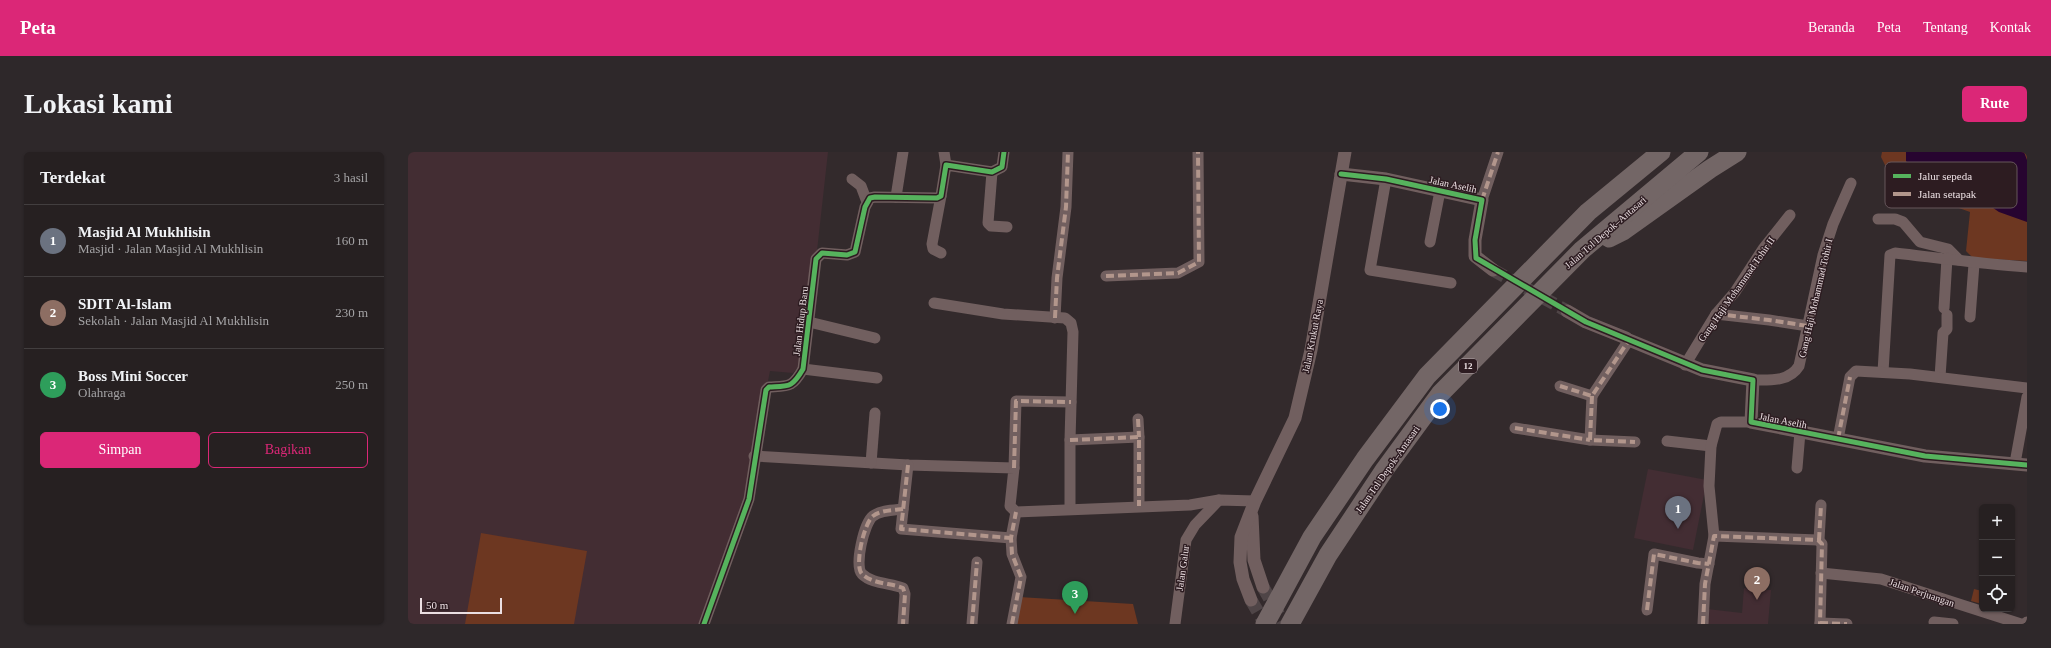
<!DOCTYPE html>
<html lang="id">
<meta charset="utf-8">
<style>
:root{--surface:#262021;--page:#2e282a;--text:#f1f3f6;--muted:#a4a3a5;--line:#423e3f;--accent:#db2777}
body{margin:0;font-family:Georgia,serif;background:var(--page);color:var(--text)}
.controls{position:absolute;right:12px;bottom:12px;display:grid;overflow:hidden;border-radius:6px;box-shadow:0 1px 3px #0004}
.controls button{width:36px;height:36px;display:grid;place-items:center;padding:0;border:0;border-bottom:1px solid var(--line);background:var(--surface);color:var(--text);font:20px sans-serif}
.scale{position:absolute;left:12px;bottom:10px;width:82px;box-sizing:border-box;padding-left:4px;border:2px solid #ebdfe2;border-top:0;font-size:11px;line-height:14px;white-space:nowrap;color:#ebdfe2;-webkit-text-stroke:3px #2d1c21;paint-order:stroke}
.you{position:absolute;left:1032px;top:257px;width:14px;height:14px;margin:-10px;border:3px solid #fff;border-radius:50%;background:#1a73e8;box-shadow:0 0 0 6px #1a73e833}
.badge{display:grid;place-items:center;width:26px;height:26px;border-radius:50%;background:var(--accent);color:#fff;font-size:13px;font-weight:700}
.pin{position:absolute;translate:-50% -33px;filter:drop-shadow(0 1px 2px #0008)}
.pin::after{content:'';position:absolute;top:21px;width:14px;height:12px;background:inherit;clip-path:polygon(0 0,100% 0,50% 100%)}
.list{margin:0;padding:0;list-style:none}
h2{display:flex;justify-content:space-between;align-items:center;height:52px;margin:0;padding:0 16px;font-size:17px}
h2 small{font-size:13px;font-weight:400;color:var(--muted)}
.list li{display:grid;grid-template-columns:26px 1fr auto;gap:12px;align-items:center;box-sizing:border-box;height:72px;padding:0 16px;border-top:1px solid var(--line)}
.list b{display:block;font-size:15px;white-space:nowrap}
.list p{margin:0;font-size:13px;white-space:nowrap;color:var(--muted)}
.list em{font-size:13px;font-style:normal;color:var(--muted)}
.actions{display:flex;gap:8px;padding:12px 16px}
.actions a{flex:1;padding:9px 0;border:1px solid var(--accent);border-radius:6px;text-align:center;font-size:14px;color:var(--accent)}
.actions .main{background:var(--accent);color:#fff}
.icon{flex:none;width:22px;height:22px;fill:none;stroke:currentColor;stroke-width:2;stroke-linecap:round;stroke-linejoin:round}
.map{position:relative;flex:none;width:1619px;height:472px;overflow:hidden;border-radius:6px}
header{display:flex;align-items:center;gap:24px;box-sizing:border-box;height:56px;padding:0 20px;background:var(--accent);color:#fff}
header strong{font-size:19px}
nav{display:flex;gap:22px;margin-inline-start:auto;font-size:14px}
.intro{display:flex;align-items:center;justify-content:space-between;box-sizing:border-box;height:96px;padding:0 24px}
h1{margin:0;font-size:28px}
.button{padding:10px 18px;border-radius:6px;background:var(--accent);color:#fff;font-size:14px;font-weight:700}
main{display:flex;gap:24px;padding:0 24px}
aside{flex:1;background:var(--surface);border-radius:6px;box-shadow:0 1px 3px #0004}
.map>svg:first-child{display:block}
.built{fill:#432d33}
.green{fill:#6d3721}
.water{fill:#270430}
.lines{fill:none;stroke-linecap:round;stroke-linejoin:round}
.tertiary-tunnel{stroke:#4f4547;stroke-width:13;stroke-dasharray:13 6;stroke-linecap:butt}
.minor{stroke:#715f5f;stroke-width:11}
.tertiary{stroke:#715f5f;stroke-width:13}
.motorway{stroke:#736666;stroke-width:19}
.quiet{stroke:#b2968c;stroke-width:4;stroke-dasharray:8 4;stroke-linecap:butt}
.cycleway-casing{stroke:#2d1c21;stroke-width:8}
.cycleway{stroke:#56b35d;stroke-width:5}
.labels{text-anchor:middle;stroke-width:3;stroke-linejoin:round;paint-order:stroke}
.shield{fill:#2d1c21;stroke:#b2a4a8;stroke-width:1}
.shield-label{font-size:9px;font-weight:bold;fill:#ebdfe2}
.street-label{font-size:10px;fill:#ebdfe2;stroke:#2d1c21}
.key{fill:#2d1c21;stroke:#66565b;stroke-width:1}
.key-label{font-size:11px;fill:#ebdfe2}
</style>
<header>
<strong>Peta</strong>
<nav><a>Beranda</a><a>Peta</a><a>Tentang</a><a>Kontak</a></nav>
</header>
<div class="intro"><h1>Lokasi kami</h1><a class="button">Rute</a></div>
<main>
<aside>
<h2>Terdekat<small>3 hasil</small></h2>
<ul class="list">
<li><span class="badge" style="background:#6b7280">1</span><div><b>Masjid Al Mukhlisin</b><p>Masjid · Jalan Masjid Al Mukhlisin</p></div><em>160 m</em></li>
<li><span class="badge" style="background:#8d6e63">2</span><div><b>SDIT Al-Islam</b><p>Sekolah · Jalan Masjid Al Mukhlisin</p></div><em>230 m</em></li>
<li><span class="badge" style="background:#2e9e5b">3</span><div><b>Boss Mini Soccer</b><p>Olahraga</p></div><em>250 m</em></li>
</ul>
<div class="actions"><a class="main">Simpan</a><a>Bagikan</a></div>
</aside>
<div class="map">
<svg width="1619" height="472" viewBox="0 0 1619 472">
<rect width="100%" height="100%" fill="#332a2c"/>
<!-- built -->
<g class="built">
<path d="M 0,0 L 420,0 L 397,207 L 385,221 L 362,219 L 331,374 L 294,472 L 0,472 Z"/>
<path d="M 1240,317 L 1299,328 L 1285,398 L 1226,386 Z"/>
<path d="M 1336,436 L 1363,438 L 1360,472 L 1297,472 L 1299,457 L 1334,461 Z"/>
</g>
<!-- green -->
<g class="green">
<path d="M 1474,0 L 1619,0 L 1619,109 L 1565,106 L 1558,99 L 1562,60 L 1495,36 L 1483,25 L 1473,5 Z"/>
<path d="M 73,381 L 179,399 L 166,472 L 57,472 Z"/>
<path d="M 1566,437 L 1574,439 L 1574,452 L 1563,449 Z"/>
<path d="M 611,445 L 725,452 L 730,472 L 604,472 Z"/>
</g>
<!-- water -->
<path class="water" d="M 1498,0 L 1616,0 L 1619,8 L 1619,70 L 1591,60 L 1566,43 L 1507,21 L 1498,9 Z"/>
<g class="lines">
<!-- tertiary-tunnel -->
<g class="tertiary-tunnel">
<path d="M 1085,118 L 1159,159"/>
<path d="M 855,435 L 876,472"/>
<path d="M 843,448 L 857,472"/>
</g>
<!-- minor -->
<g class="minor">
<path d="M 536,0 L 538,13"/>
<path d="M 584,20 L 580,71 L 583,74 L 599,75"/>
<path d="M 444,27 L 453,34 L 459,50"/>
<path d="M 978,27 L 962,118 L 1043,131"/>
<path d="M 533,44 L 524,92 L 525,97 L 533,101"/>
<path d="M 488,45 L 495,0"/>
<path d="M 1074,48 L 1090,0"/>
<path d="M 1470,67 L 1487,67 L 1495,70 L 1512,90 L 1540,97 L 1551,108"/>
<path d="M 1022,90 L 1032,39"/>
<path d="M 698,124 L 770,121 L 791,110 L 790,0"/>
<path d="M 526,151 L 595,162 L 657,166 L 663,171 L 665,180 L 662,288 L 662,357"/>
<path d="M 1536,156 L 1539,106"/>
<path d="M 1308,162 L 1361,168 L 1400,174"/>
<path d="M 1562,165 L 1566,112"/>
<path d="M 647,166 L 649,126 L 658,55 L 660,0"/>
<path d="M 401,170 L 467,186"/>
<path d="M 1277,213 L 1308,162 L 1327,140 L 1355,97 L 1382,63"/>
<path d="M 395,217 L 469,226"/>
<path d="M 1475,220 L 1482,103 L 1487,101 C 1531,106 1575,112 1619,115"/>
<path d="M 1532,225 L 1535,181 L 1539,177 L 1539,163"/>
<path d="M 1345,228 C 1362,228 1381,230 1391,214 L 1415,103 L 1425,72 L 1443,31"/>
<path d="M 1152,234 L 1184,244 L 1221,188 L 1218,186"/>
<path d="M 1184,244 L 1182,288 L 1227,290"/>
<path d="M 730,267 L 731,285"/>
<path d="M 1107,276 L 1182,288"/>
<path d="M 1430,287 L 1442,225 L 1448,219 L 1502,222 L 1619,236"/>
<path d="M 662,288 L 731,285 L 731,354"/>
<path d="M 1259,289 L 1303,294"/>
<path d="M 346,304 L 500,313 L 606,316 L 602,354 L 608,360 L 782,353 L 811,348 L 847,349"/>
<path d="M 463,311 L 467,261"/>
<path d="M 1607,311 L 1619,245"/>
<path d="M 500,313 L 493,377 L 603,386"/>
<path d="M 606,316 L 608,249 L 663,250"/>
<path d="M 1389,316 L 1392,280"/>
<path d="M 495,357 C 486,358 473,358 465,364 C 456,371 446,414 454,422 C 464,432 483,431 495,436 L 497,442 L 495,472"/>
<path d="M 1306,384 L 1410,388 L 1414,392 L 1412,472"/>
<path d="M 1411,388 L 1413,353"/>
<path d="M 1413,421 L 1473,427 L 1613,472"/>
<path d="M 1239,458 L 1246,402 L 1290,411 L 1301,412"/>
<path d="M 1526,470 L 1545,472"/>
<path d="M 1412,471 L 1439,472"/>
<path d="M 296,472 L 341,347 L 358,238 L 361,235 C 381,234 384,236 395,217 L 408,107 L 414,101 L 439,103 L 447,100 L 457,55 L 462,46 L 467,45 L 529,46 L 533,44 L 538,13 L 584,20 L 594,15 L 596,0"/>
<path d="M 564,472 L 569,410"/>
<path d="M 604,472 L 613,425 L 604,402 L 603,386 L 608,360"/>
<path d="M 767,472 L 778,388 L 787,373 L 811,348"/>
<path d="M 1295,472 L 1297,432 L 1306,384 L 1301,334 L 1303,294 L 1309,272 L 1313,270 L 1343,270"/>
</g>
<!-- tertiary -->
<g class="tertiary">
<path d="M 933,22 L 978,27 L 1074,48 L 1067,88 L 1067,104 L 1085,118"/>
<path d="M 1159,159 L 1178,170 L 1218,186"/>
<path d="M 1221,188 L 1294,218 L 1345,228 L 1343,270 L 1517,304 L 1619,313"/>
<path d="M 844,364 L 846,408 L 855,435"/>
<path d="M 843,448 L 835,427 L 832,410 L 833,385 L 847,349 L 887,266 L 903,198 L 937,0"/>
<path d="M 1619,472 L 1619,471"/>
</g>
<!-- motorway -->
<g class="motorway">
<path d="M 1201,86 L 1215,79 L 1302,17 L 1329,0"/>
<path d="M 857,472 L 904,385 L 957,307 L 1019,224 L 1180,60 L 1253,0"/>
<path d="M 882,472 L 920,403 L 977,317 L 1032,242 L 1174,98 L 1291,0"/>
</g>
<!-- quiet -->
<g class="quiet">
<path d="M 1074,48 L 1090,0"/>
<path d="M 698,124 L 770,121 L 791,110 L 790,0"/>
<path d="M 1308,162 L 1361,168 L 1400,174"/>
<path d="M 647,166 L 649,126 L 658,55 L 660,0"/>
<path d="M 1152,234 L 1184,244 L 1221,188"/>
<path d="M 1184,244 L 1182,288 L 1227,290"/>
<path d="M 730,267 L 731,285"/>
<path d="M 1107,276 L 1182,288"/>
<path d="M 1430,287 L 1442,225"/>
<path d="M 662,288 L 731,285 L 731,354"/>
<path d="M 500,313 L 493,377 L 603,386"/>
<path d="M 606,316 L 608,249 L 663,250"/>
<path d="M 495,357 C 486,358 473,358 465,364 C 456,371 446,414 454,422 C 464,432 483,431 495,436 L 497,442 L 495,472"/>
<path d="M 1411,388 L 1413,353"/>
<path d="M 1239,458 L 1246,402 L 1290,411 L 1301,412"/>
<path d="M 1412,471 L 1439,472"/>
<path d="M 564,472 L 569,410"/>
<path d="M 604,472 L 613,425 L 604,402 L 603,386 L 608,360"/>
<path d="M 1295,472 L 1297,432 L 1306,384 L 1410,388 L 1414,392 L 1412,472"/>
</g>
<defs>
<g id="cycleway">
<path d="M 933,22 L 978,27 L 1074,48 L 1067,88 L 1068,106 L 1178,170 L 1294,218 L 1345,228 L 1343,270 L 1517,304 L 1619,313"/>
<path d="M 296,472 L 341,347 L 358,238 L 361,235 C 381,234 384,236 395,217 L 408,107 L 414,101 L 439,103 L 447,100 L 457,55 L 462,46 L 467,45 L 529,46 L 533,44 L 538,13 L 584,20 L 594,15 L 596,0"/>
</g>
</defs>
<!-- cycleway casing -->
<use href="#cycleway" class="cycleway-casing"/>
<!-- cycleway -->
<use href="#cycleway" class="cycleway"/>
</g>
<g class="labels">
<!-- shield labels -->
<rect class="shield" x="1051" y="207" width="18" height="14" rx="3"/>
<g class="shield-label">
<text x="1060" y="217">12</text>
</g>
<!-- street labels -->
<g class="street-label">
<text transform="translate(1045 32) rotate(12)" y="4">Jalan Aselih</text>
<text transform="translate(1197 80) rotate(-41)" y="4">Jalan Tol Depok–Antasari</text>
<text transform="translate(1328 137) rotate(-55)" y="4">Gang Haji Mohammad Tohir II</text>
<text transform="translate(1407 146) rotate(-77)" y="4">Gang Haji Mohammad Tohir I</text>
<text transform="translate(392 169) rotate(-83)" y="4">Jalan Hidup Baru</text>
<text transform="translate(904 184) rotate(-79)" y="4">Jalan Krukut Raya</text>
<text transform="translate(1375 268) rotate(11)" y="4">Jalan Aselih</text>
<text transform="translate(979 317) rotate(-55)" y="4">Jalan Tol Depok–Antasari</text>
<text transform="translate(774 416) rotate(-82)" y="4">Jalan Galur</text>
<text transform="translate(1514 440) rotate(19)" y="4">Jalan Perjuangan</text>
</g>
</g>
<!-- legend -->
<rect x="1477" y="10" width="132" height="46" rx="6" class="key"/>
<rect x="1485" y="22" width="18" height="4" fill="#56b35d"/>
<rect x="1485" y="40" width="18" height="4" fill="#b2968c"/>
<g class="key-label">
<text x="1510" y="28">Jalur sepeda</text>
<text x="1510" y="46">Jalan setapak</text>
</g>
</svg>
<div class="controls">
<button>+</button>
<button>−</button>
<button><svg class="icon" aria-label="locate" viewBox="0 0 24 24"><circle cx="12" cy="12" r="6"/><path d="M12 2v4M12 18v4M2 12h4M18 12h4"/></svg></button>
</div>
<div class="scale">50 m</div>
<div class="you"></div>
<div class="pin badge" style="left:1270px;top:377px;background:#6b7280">1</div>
<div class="pin badge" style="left:1349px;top:448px;background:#8d6e63">2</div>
<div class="pin badge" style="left:667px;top:462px;background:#2e9e5b">3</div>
</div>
</main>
